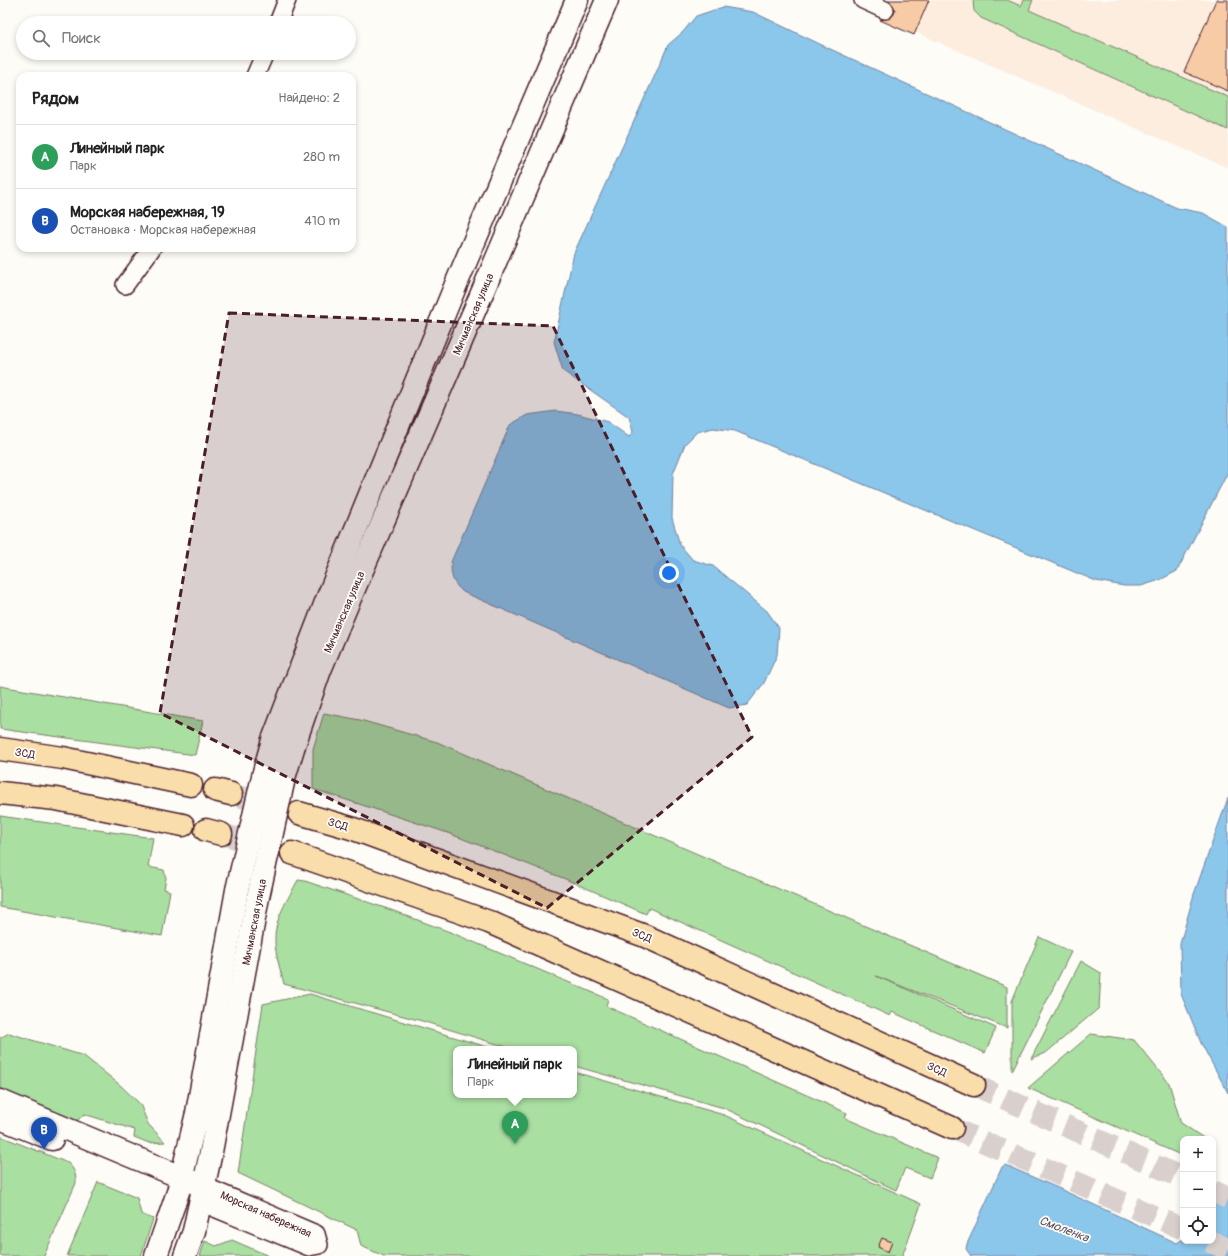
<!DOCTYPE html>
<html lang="ru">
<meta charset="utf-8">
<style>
:root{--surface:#fff;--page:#f2f2f2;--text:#222;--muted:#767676;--line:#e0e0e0;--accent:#d93025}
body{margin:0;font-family:Pangolin,sans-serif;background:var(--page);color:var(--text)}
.controls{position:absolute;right:12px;bottom:12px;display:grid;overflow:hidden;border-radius:8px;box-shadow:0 2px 6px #0003}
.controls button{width:36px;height:36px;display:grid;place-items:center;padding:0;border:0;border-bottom:1px solid var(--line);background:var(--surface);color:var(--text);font:20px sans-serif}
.you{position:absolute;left:669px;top:573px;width:14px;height:14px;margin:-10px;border:3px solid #fff;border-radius:50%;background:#1a73e8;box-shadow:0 0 0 6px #1a73e833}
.badge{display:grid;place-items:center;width:26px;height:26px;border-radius:50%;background:var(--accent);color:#fff;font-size:13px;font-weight:700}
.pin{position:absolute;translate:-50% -33px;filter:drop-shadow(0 1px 2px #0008)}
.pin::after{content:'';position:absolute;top:21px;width:14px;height:12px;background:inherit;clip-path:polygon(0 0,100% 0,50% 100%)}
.popup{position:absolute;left:453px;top:1046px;width:124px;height:52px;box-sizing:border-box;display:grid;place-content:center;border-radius:8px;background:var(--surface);filter:drop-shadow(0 1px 3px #0005);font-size:13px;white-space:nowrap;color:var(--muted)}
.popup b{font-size:15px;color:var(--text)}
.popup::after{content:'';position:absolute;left:50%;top:100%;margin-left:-8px;border:8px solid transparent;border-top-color:var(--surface)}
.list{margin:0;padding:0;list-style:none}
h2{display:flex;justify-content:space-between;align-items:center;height:52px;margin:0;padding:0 16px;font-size:17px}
h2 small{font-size:13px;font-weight:400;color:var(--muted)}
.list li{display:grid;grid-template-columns:26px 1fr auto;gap:12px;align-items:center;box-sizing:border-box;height:64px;padding:0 16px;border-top:1px solid var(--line)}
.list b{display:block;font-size:15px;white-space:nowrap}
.list p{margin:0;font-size:13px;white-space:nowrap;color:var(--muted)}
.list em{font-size:13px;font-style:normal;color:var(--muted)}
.icon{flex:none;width:22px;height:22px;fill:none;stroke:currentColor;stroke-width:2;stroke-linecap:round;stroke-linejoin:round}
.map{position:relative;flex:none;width:1228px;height:1256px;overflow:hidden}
.search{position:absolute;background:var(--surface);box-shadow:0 2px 6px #0003;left:16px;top:16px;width:340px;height:44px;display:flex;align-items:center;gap:10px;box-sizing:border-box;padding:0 14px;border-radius:22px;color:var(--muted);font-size:15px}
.panel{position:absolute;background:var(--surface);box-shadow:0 2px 6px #0003;left:16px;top:72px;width:340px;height:180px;border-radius:12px}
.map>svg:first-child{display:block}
.built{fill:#fceddf}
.green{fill:#aadfa2;stroke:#7a7f66}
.water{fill:#8bc6eb;stroke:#71839e}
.building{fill:#f8cba7;stroke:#4a1f2b}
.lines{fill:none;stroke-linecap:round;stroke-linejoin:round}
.highway-tunnel{stroke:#d9d0ce;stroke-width:22;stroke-dasharray:22 11;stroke-linecap:butt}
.street-casing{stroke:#4a1f2b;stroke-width:20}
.secondary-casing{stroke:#4a1f2b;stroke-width:25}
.highway-casing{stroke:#4a1f2b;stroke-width:25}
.street{stroke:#fdfcf7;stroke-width:17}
.secondary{stroke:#fdfcf7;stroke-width:22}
.highway{stroke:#f9deab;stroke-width:22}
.secondary-bridge-casing{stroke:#4a1f2b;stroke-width:25;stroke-linecap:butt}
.secondary-bridge{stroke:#fdfcf7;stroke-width:22}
.marked{fill:#4a1f2b;fill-opacity:0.2;stroke:#4a1f2b;stroke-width:3;stroke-dasharray:8 5;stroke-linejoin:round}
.labels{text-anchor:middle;stroke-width:3.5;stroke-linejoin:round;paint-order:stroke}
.street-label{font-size:11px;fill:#4a1f2b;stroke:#fdfcf7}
.water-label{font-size:12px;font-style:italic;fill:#5e5165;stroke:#fdfcf7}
</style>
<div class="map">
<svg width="1228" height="1256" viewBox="0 0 1228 1256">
<rect width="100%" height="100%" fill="#fdfcf7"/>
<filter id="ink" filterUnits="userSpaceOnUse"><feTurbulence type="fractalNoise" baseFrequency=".025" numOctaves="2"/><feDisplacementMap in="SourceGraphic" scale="8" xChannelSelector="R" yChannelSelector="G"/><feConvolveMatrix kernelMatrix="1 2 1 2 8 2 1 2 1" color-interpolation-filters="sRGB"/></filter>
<g filter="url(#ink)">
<!-- built -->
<path class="built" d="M 889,0 L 1228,0 L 1228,168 L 915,32 L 914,35 L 880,20 Z"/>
<!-- green -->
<g class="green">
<path d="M 973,0 L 1007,0 L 1021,6 L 1024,0 L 1033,0 L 1029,10 L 1228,97 L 1228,130 L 981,18 L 974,11 Z"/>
<path d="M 0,686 L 203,721 L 195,755 L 0,729 Z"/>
<path d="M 324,713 L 360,720 L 437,742 L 1007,987 L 1007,1028 L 876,976 L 996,1028 L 985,1053 L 892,1012 L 890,1016 L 793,972 L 649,908 L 646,914 L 563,878 L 448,833 L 313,789 L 313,749 Z"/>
<path d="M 0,816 L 153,838 L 148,867 L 164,870 L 166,878 L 164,889 L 170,891 L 162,936 L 0,907 Z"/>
<path d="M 298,880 L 305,881 L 391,910 L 450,932 L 608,999 L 606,1006 L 847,1113 L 845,1118 L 938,1158 L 930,1178 L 905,1168 L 896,1190 L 724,1108 L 574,1066 L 574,1049 L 513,1049 L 422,1021 L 284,984 C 281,972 275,954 275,941 C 274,919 288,899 298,880 Z"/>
<path d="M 1039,937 L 1071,952 L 1012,1071 L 1012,1001 Z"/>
<path d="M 1081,961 L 1101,973 L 1099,1008 L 1047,1052 L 1031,1059 Z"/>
<path d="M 310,994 L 494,1049 L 456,1049 L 456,1095 L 574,1095 L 574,1072 L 724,1115 L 921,1204 L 912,1230 L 902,1256 L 384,1256 L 361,1246 L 357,1230 L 238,1173 L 263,1004 Z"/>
<path d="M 9,1033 L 84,1056 L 120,1085 L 140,1104 L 148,1124 L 165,1142 L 149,1143 L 134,1137 L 135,1130 L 84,1114 L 75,1123 L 0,1091 L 0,1038 Z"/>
<path d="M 1091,1034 L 1134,1040 L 1169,1083 L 1181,1123 L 1205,1139 L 1183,1139 L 1183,1156 L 1028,1088 Z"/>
<path d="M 0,1136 L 68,1163 C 74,1169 76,1173 76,1183 L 44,1256 L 0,1256 Z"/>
<path d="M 98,1182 L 137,1198 L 141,1214 L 153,1219 L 141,1256 L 67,1256 Z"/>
<path d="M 232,1240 L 269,1256 L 200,1256 L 205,1241 L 216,1246 Z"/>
</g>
<!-- water -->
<g class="water">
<path d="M 723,7 L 753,12 L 828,48 L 1177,208 L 1203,213 L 1228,227 L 1228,472 L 1177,571 L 1160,580 L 1141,586 L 1124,586 L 1096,581 L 735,431 L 713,428 L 697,432 L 685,444 L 673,474 L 672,518 L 680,545 L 693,560 L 713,566 L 767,611 L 779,628 L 777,655 L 764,683 L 747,705 L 729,708 L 463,592 C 452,582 451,577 451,562 L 510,425 L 527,415 L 556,411 L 578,414 L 608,422 L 629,437 L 633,432 L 629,417 L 563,371 L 554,342 L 574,253 L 655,75 L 668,45 L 683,32 L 696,16 Z"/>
<path d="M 1228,798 L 1228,1093 L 1201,1043 L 1181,994 L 1180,944 L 1194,894 Z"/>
<path d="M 1005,1165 L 1060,1189 L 1177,1243 L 1183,1239 L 1183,1241 L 1213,1241 L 1213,1195 L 1228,1196 L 1228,1256 L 971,1256 L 966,1249 L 967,1244 L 1002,1167 Z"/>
</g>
<!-- building -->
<g class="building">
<path d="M 889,0 L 929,0 L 914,35 L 880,20 L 890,18 L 894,14 L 895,9 Z"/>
<path d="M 1216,0 L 1228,0 L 1228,91 L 1184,72 Z"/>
<path d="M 882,1238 L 892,1242 L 888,1252 L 878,1247 Z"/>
</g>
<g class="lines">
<!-- highway-tunnel -->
<g class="highway-tunnel">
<path d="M 231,794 L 275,806"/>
<path d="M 221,834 L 292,853"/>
<path d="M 974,1085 L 1183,1178"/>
<path d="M 952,1128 L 1183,1229"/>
<path d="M 1213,1191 L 1228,1198"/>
<path d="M 1209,1241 L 1228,1249"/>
</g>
<defs>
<g id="street">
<path d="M 863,0 L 885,10"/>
<path d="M 278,23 L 287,0"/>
<path d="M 255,76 L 265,53"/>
<path d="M 125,285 L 152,248"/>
<path d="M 200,1202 L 309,1247 L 319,1245 L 316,1234 L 204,1186"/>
</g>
<g id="secondary">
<path d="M 273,740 L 328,597 L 457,282 L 577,0"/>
<path d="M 294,745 L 320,670 L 347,605 L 482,293 L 607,0"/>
<path d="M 0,1101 L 195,1183"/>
<path d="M 0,1118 L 52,1139"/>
<path d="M 156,1256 L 178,1192 L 197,1113 L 237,890"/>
<path d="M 185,1256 L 194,1231 L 211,1152 L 258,897"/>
</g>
<g id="highway">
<path d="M 0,749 L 63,758 L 191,785"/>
<path d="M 215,790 L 231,794"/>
<path d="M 0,793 L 56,799 L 183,825"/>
<path d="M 299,813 L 351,828 L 645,936 L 974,1085"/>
<path d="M 206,830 L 221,834"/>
<path d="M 292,853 L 489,922 L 952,1128"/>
</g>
</defs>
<!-- street casing -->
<use href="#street" class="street-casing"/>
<!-- secondary casing -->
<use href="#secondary" class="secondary-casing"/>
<!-- highway casing -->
<use href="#highway" class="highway-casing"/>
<!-- street -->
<use href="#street" class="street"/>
<!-- secondary -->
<use href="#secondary" class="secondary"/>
<!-- highway -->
<use href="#highway" class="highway"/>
<defs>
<g id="secondary-bridge">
<path d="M 237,890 L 264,772 L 273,740"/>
<path d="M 258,897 L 284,778 L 294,745"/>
</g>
</defs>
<!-- secondary-bridge casing -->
<use href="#secondary-bridge" class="secondary-bridge-casing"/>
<!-- secondary-bridge -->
<use href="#secondary-bridge" class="secondary-bridge"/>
</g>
</g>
<!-- marked area -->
<path class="marked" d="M 229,313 L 553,326 L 752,737 L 547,908 L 160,713 Z"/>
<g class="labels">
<!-- street labels -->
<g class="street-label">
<text transform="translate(473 314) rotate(-67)" y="4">Мичманская улица</text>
<text transform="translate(344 612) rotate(-67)" y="4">Мичманская улица</text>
<text transform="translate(25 753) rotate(9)" y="4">ЗСД</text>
<text transform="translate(338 824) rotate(16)" y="4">ЗСД</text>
<text transform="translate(254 922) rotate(-79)" y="4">Мичманская улица</text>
<text transform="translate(642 935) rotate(22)" y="4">ЗСД</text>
<text transform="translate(937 1069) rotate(24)" y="4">ЗСД</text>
<text transform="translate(266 1214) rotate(24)" y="4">Морская набережная</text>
</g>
<!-- water labels -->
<g class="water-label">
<text transform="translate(1064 1229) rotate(21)" y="4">Смоленка</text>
</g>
</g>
</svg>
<div class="controls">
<button>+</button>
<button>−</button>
<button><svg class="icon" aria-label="locate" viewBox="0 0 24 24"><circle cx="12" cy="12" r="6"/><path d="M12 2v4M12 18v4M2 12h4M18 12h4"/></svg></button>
</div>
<div class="you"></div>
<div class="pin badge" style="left:515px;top:1144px;background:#2e9e5b">A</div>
<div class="popup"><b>Линейный парк</b>Парк</div>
<div class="pin badge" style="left:44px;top:1150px;background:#1a4fb4">B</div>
<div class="search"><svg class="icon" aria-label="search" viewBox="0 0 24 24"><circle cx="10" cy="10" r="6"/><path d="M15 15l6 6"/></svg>Поиск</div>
<section class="panel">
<h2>Рядом<small>Найдено: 2</small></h2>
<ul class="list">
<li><span class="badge" style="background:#2e9e5b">A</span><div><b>Линейный парк</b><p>Парк</p></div><em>280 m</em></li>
<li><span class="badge" style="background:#1a4fb4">B</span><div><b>Морская набережная, 19</b><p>Остановка · Морская набережная</p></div><em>410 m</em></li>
</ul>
</section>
</div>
